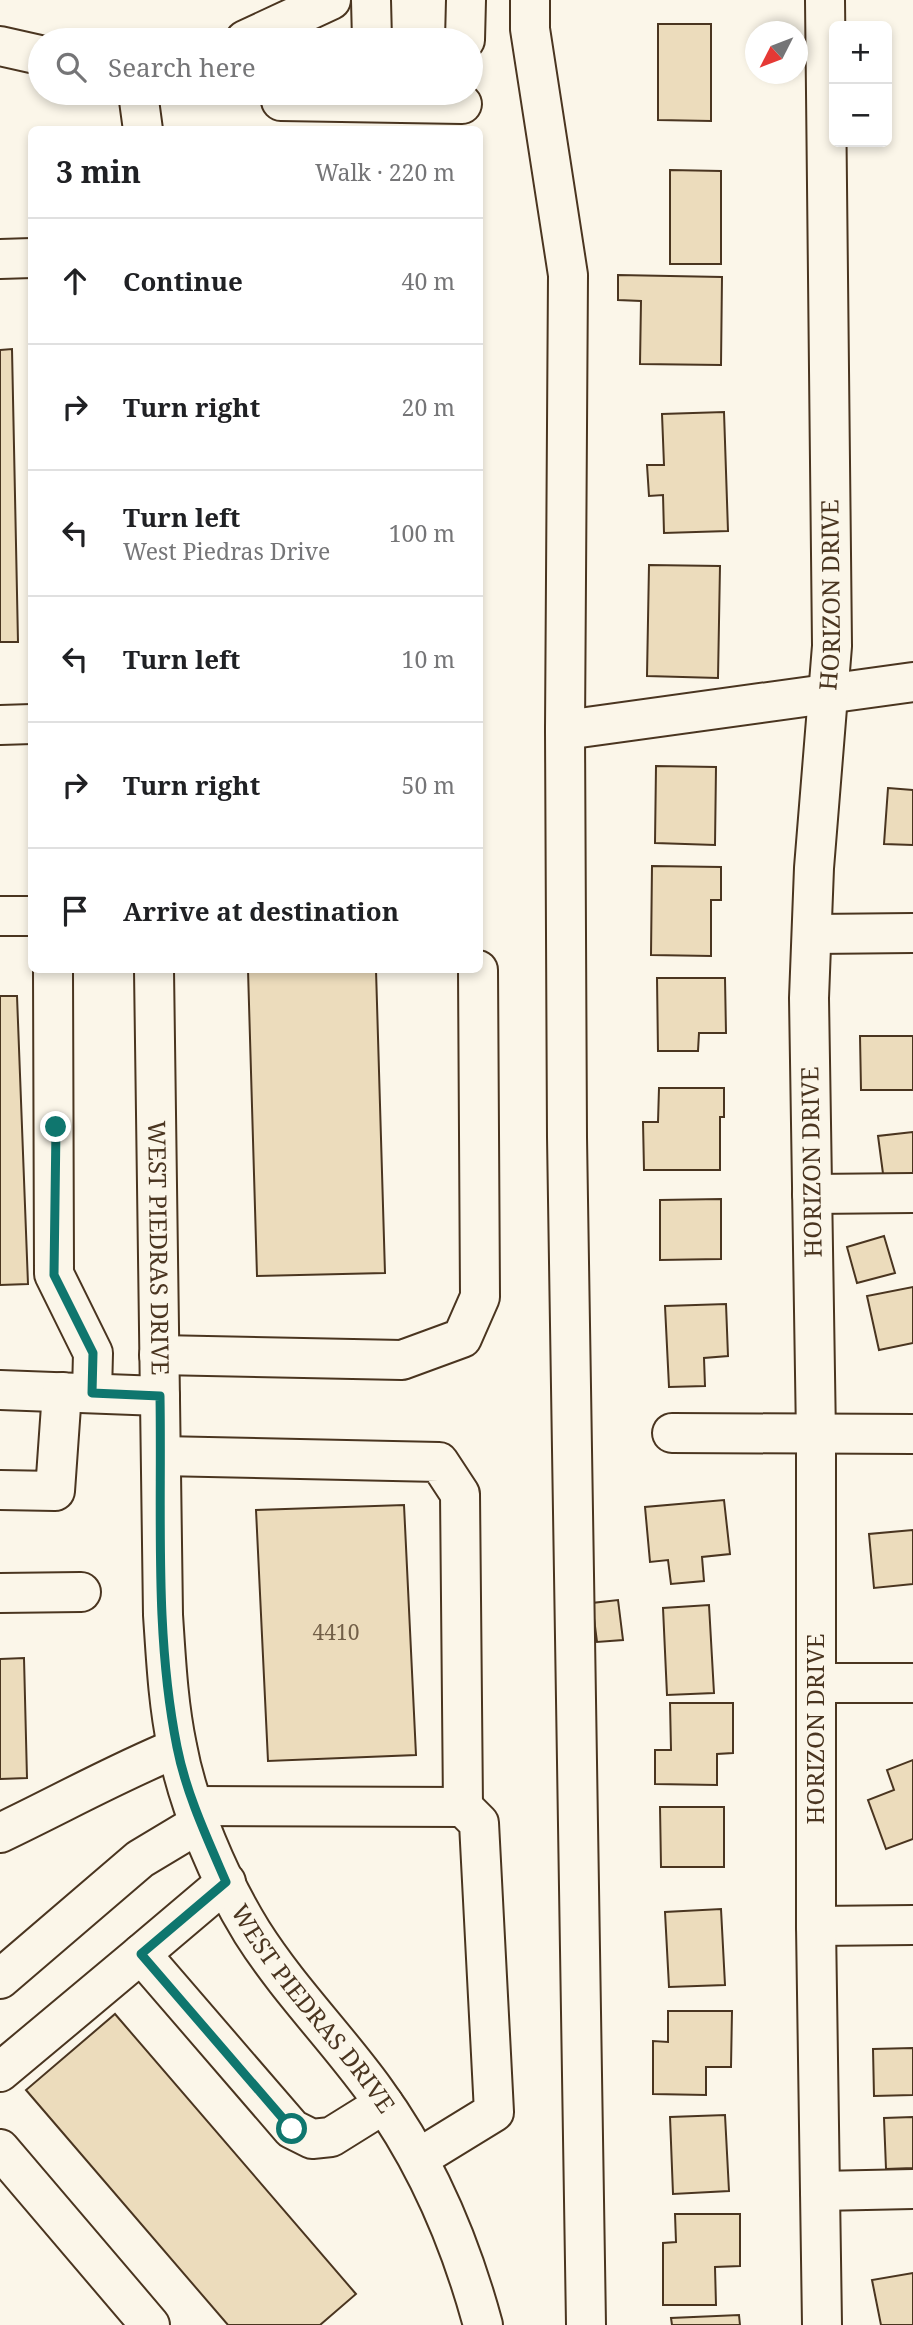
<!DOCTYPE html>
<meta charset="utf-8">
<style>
:root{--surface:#fff;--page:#f6f6f6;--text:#202124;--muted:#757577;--line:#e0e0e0}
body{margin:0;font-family:"Noto Serif",serif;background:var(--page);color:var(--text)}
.controls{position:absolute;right:21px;top:21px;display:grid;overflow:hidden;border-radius:10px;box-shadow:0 4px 10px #0003}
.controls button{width:63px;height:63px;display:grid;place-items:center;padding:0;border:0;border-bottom:2px solid var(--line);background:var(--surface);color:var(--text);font:35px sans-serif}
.compass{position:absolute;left:745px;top:21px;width:63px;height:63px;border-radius:50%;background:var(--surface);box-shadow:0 4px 10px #0003;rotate:228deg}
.stop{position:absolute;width:21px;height:21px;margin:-16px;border:5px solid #0f766e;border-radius:50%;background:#fff}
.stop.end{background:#0f766e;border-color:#fff;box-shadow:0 2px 7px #0008}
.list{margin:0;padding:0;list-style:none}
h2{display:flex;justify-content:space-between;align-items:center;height:91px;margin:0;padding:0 28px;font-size:30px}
h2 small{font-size:23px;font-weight:400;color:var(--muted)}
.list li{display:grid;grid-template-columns:46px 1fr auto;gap:21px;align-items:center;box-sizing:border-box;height:126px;padding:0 28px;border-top:2px solid var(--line)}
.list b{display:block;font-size:26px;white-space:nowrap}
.list p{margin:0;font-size:23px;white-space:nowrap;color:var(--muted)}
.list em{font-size:23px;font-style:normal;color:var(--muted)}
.icon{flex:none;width:38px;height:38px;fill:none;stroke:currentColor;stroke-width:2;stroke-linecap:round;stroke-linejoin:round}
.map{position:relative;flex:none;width:913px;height:2325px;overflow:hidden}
.search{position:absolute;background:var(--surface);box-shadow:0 4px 10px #0003;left:28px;top:28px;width:455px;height:77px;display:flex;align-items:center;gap:18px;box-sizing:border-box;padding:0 24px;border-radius:38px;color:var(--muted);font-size:26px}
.panel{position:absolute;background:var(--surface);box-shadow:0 4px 10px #0003;left:28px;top:126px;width:455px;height:847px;border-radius:10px}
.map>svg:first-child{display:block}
.building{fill:#ecdcbc;stroke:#4a3520;stroke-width:2}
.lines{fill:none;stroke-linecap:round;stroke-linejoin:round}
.minor-casing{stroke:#4a3520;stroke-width:42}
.minor{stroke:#fbf6e9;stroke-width:38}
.route{stroke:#0f766e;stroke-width:9}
.labels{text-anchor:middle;stroke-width:5;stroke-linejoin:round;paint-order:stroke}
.number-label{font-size:21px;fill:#725f47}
.street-label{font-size:24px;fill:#4a3520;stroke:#fbf6e9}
</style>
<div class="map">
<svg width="913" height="2325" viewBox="0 0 913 2325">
<rect width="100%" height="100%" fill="#fbf6e9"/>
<!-- building -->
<g class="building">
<path d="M 658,24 L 711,24 L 711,121 L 658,120 Z"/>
<path d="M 670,170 L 721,171 L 721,264 L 670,264 Z"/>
<path d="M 618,275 L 722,277 L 721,365 L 640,364 L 641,301 L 618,300 Z"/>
<path d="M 12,349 L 18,642 L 0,642 L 0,350 Z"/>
<path d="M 724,412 L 728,531 L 664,533 L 663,495 L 649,496 L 647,465 L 664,465 L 662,414 Z"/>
<path d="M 649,565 L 720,566 L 718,678 L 647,676 Z"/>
<path d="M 656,766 L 716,767 L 715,845 L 655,843 Z"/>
<path d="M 888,788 L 913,790 L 913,845 L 884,844 Z"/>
<path d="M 652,866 L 721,867 L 721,900 L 711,900 L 711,956 L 651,955 Z"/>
<path d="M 248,970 L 376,970 L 385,1273 L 257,1276 Z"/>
<path d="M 657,978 L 725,978 L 726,1033 L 699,1033 L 698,1051 L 658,1051 Z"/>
<path d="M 0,996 L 17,996 L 28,1284 L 0,1285 Z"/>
<path d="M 860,1036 L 913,1036 L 913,1090 L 861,1090 Z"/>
<path d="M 659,1088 L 724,1088 L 724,1117 L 720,1117 L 720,1170 L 644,1170 L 643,1122 L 658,1122 Z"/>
<path d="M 913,1132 L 913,1177 L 884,1181 L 878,1136 Z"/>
<path d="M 721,1199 L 721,1259 L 660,1260 L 660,1200 Z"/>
<path d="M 884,1236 L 895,1273 L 857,1283 L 847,1247 Z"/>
<path d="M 913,1287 L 913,1343 L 879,1350 L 867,1296 Z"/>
<path d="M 726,1304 L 728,1356 L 704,1358 L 705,1386 L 669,1387 L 665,1306 Z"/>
<path d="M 724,1500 L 730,1554 L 702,1557 L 704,1581 L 671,1584 L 668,1560 L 650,1562 L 645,1507 Z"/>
<path d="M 404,1505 L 416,1755 L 268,1761 L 256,1510 Z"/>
<path d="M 913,1530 L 913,1584 L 874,1588 L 869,1534 Z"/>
<path d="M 618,1600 L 623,1640 L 597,1642 L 592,1603 Z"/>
<path d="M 709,1605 L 714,1693 L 667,1695 L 663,1608 Z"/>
<path d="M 24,1658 L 27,1778 L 0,1779 L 0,1659 Z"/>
<path d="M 670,1703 L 733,1703 L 733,1753 L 717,1754 L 717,1785 L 655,1784 L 655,1750 L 671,1750 Z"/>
<path d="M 913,1760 L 913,1839 L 886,1849 L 868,1800 L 894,1790 L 887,1770 Z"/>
<path d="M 660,1807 L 724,1807 L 724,1867 L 661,1867 Z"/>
<path d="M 721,1909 L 725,1985 L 669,1987 L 665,1912 Z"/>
<path d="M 668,2011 L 732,2011 L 731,2067 L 706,2067 L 706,2095 L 653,2094 L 653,2041 L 668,2042 Z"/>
<path d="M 115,2014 L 356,2294 L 320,2325 L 228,2325 L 26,2090 Z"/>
<path d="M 913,2048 L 913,2095 L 874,2096 L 873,2049 Z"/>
<path d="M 725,2115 L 729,2191 L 673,2194 L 670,2117 Z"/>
<path d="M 913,2117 L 913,2168 L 886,2169 L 884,2118 Z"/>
<path d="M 675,2214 L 740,2214 L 740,2266 L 715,2267 L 716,2305 L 663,2305 L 663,2243 L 676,2242 Z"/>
<path d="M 913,2273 L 913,2325 L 881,2325 L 872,2280 Z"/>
<path d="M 739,2315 L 740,2325 L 672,2325 L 671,2318 Z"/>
</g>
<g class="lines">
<defs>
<g id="minor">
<path d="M 371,0 L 372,40"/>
<path d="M 530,0 L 530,29 L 568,275 L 565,730 L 567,1137 L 586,2325"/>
<path d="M 245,40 L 331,0"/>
<path d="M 465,40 L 466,0"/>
<path d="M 0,46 L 40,55"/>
<path d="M 138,93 L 143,130"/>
<path d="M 281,101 L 462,104"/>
<path d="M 0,259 L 32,258"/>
<path d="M 0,725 L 32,724"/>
<path d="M 565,730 L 913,682"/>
<path d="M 0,916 L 32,916"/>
<path d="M 814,934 L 913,933"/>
<path d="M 53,970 L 54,1274 L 93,1353 L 92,1393"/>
<path id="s1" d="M 154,970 L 163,1615 C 166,1659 168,1703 177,1746 C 188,1806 220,1880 252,1932 C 288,1989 336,2037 375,2091 C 427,2162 460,2240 483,2325"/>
<path d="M 812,1194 L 913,1193"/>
<path d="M 159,1355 L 402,1360 L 462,1338 L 480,1297 L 478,970"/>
<path d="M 0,1390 L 160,1396"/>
<path d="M 672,1433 L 913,1434"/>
<path d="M 161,1456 L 439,1462 L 460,1494 L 463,1807"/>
<path d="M 0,1490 L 55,1491 L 62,1392"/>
<path d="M 0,1593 L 81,1592"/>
<path d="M 816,1683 L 913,1683"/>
<path d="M 195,1806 L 463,1807 L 479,1823 L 494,2112 L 419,2158"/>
<path d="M 0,1833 C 59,1805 116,1773 177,1748"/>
<path d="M 226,1882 L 141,1954 L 292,2129 L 312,2139 L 331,2137 L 384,2104"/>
<path d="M 816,1926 L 913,1925"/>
<path d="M 0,1979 L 140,1859 L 200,1823"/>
<path d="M 0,2072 L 141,1954"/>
<path d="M 0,2149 L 150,2325"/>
<path d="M 820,2191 L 913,2189"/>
<path id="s2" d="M 822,2325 L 816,1926 L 816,1436 L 809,998 L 814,868 L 832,646 L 825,0"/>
</g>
</defs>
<!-- minor casing -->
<use href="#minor" class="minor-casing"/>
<!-- minor -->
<use href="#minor" class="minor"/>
</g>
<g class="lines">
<!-- route -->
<path class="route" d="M 56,1127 L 54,1275 L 93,1353 L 92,1393 L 160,1396 C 162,1511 154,1633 177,1747 C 186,1793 207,1838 226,1882 L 141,1954 L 292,2129"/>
</g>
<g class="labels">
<!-- number labels -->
<g class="number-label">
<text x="336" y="1640">4410</text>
</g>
<!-- street labels -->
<g class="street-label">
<text dy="8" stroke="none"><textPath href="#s2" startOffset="1731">HORIZON DRIVE</textPath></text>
<text transform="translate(812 1162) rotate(-91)" y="8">HORIZON DRIVE</text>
<text dy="8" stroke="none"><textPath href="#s1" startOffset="278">WEST PIEDRAS DRIVE</textPath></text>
<text transform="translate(816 1729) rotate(-90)" y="8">HORIZON DRIVE</text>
<text dy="8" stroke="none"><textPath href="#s1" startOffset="1076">WEST PIEDRAS DRIVE</textPath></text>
</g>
</g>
</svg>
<div class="controls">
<button>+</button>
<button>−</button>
</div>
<svg class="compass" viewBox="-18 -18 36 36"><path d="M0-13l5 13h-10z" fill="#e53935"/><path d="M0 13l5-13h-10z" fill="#757577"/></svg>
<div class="stop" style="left:292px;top:2129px"></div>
<div class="stop end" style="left:56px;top:1127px"></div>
<div class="search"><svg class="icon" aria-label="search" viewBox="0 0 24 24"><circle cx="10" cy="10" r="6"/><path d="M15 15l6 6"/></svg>Search here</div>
<section class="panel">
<h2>3 min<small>Walk · 220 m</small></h2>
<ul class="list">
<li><svg class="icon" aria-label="ahead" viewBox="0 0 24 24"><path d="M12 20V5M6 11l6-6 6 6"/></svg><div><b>Continue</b></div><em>40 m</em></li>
<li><svg class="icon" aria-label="right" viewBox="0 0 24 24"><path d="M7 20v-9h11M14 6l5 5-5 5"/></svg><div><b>Turn right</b></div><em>20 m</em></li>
<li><svg class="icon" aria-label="left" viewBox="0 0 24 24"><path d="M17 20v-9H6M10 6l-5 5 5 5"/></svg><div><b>Turn left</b><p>West Piedras Drive</p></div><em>100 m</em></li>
<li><svg class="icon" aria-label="left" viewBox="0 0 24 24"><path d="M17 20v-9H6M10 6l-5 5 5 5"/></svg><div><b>Turn left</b></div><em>10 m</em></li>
<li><svg class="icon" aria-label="right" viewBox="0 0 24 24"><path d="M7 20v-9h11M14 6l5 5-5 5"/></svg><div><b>Turn right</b></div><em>50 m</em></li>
<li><svg class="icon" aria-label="arrive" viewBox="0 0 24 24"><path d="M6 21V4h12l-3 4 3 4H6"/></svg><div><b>Arrive at destination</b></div></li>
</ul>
</section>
</div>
